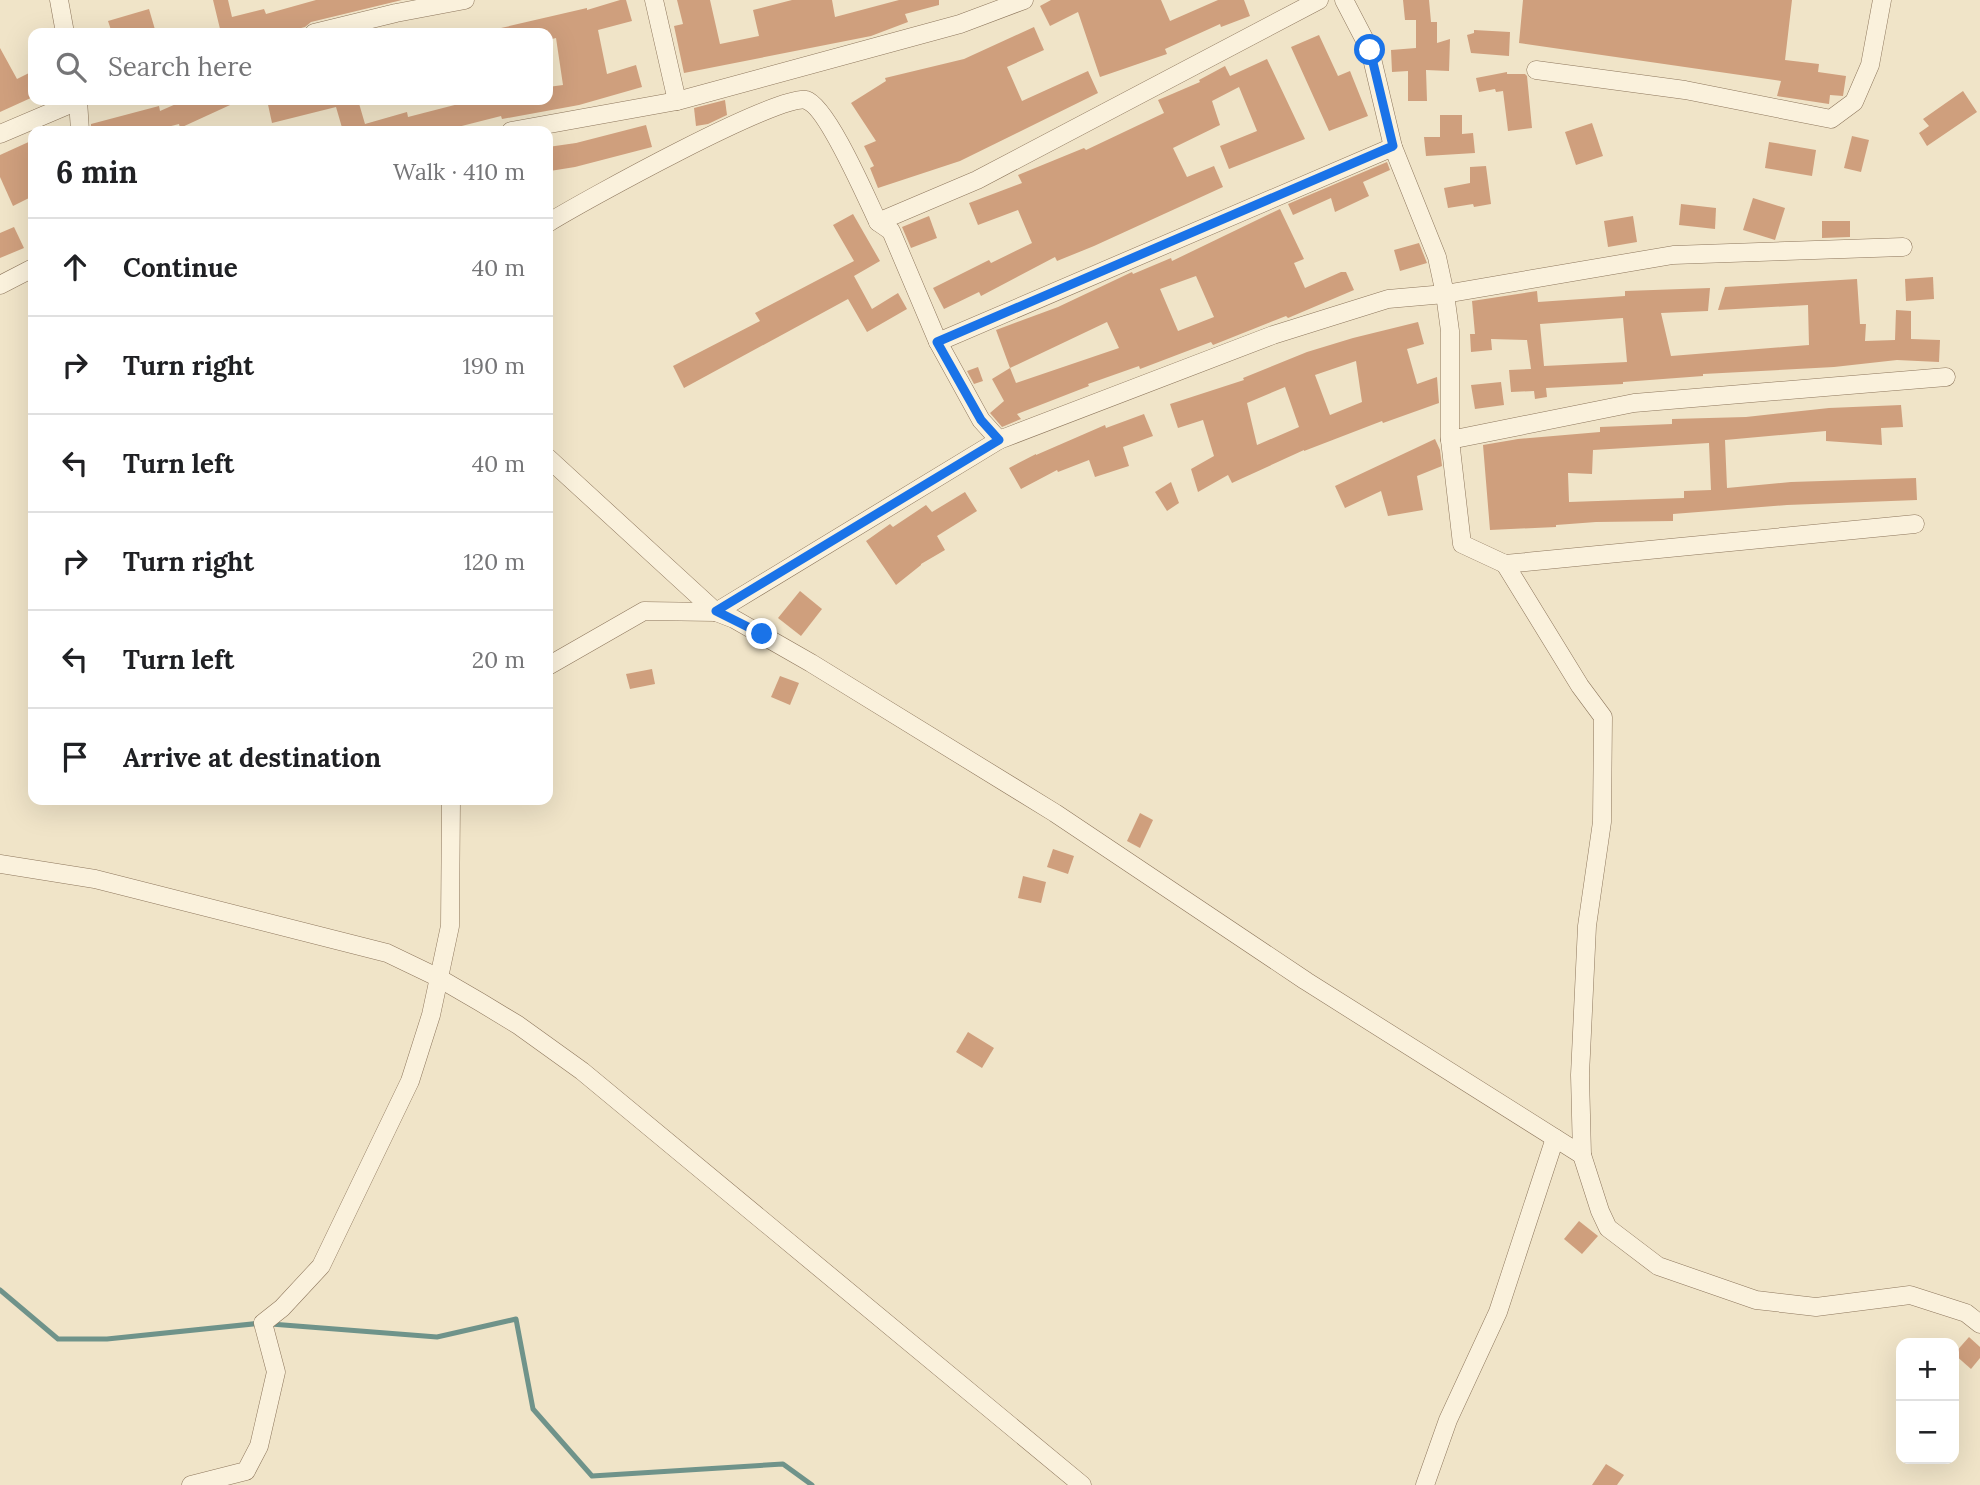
<!DOCTYPE html>
<meta charset="utf-8">
<style>
:root{--surface:#fff;--page:#f6f6f6;--text:#202124;--muted:#757577;--line:#e0e0e0}
body{margin:0;font-family:Lora,serif;background:var(--page);color:var(--text)}
.controls{position:absolute;right:21px;bottom:21px;display:grid;overflow:hidden;border-radius:14px;box-shadow:0 7px 28px #0002}
.controls button{width:63px;height:63px;display:grid;place-items:center;padding:0;border:0;border-bottom:2px solid var(--line);background:var(--surface);color:var(--text);font:35px sans-serif}
.stop{position:absolute;width:21px;height:21px;margin:-16px;border:5px solid #1a73e8;border-radius:50%;background:#fff}
.stop.end{background:#1a73e8;border-color:#fff;box-shadow:0 2px 7px #0008}
.list{margin:0;padding:0;list-style:none}
h2{display:flex;justify-content:space-between;align-items:center;height:91px;margin:0;padding:0 28px;font-size:30px}
h2 small{font-size:23px;font-weight:400;color:var(--muted)}
.list li{display:grid;grid-template-columns:46px 1fr auto;gap:21px;align-items:center;box-sizing:border-box;height:98px;padding:0 28px;border-top:2px solid var(--line)}
.list b{display:block;font-size:26px;white-space:nowrap}
.list em{font-size:23px;font-style:normal;color:var(--muted)}
.icon{flex:none;width:38px;height:38px;fill:none;stroke:currentColor;stroke-width:2;stroke-linecap:round;stroke-linejoin:round}
.map{position:relative;flex:none;width:1980px;height:1485px;overflow:hidden}
.search{position:absolute;background:var(--surface);box-shadow:0 7px 28px #0002;left:28px;top:28px;width:525px;height:77px;display:flex;align-items:center;gap:18px;box-sizing:border-box;padding:0 24px;border-radius:14px;color:var(--muted);font-size:26px}
.panel{position:absolute;background:var(--surface);box-shadow:0 7px 28px #0002;left:28px;top:126px;width:525px;height:679px;border-radius:14px}
.map>svg:first-child{display:block}
.lines{fill:none;stroke-linecap:round;stroke-linejoin:round}
.stream{stroke:#6f938a;stroke-width:5}
.building{fill:#cf9f7d;fill-rule:evenodd}
.minor-casing{stroke:#8d765c;stroke-width:19}
.minor{stroke:#faf1dc;stroke-width:18}
.route{stroke:#1a73e8;stroke-width:9}
</style>
<div class="map">
<svg width="1980" height="1485" viewBox="0 0 1980 1485">
<rect width="100%" height="100%" fill="#f0e4c8"/>
<g class="lines">
<!-- stream -->
<g class="stream">
<path d="M 0,1290 L 58,1339 L 107,1339 L 262,1323"/>
<path d="M 271,1324 L 437,1337 L 516,1319 L 533,1409 L 592,1476 L 783,1464 L 812,1485"/>
</g>
</g>
<!-- building -->
<g class="building">
<path d="M 213,0 L 228,0 L 232,17 L 264,9 L 266,14 L 316,0 L 402,0 L 311,22 L 305,27 L 282,33 L 276,33 L 275,28 L 254,33 L 221,33 Z"/>
<path d="M 620,0 L 626,0 L 632,21 L 598,30 L 607,74 L 636,65 L 642,87 L 579,105 L 502,119 L 501,116 L 442,131 L 343,131 L 336,107 L 272,123 L 267,100 L 358,100 L 365,124 L 407,112 L 408,117 L 474,100 L 548,100 L 548,87 L 563,85 L 556,38 L 548,40 L 548,33 L 502,33 L 501,28 L 587,8 L 587,10 Z"/>
<path d="M 677,0 L 710,0 L 720,44 L 759,36 L 753,10 L 792,0 L 832,0 L 835,17 L 899,0 L 939,0 L 939,5 L 905,14 L 908,22 L 871,36 L 684,73 L 674,26 L 683,24 Z"/>
<path d="M 1051,0 L 1161,0 L 1170,21 L 1218,0 L 1244,0 L 1250,16 L 1221,27 L 1220,24 L 1165,49 L 1167,54 L 1100,77 L 1078,12 L 1050,26 L 1040,6 Z"/>
<path d="M 1403,0 L 1429,0 L 1431,22 L 1437,22 L 1437,43 L 1450,39 L 1449,71 L 1426,70 L 1427,101 L 1408,101 L 1408,71 L 1392,72 L 1391,50 L 1416,48 L 1416,20 L 1405,20 Z"/>
<path d="M 1523,0 L 1792,0 L 1785,60 L 1819,64 L 1818,72 L 1846,76 L 1843,96 L 1830,95 L 1829,104 L 1777,96 L 1781,81 L 1519,43 Z"/>
<path d="M 149,9 L 156,33 L 112,33 L 108,21 Z"/>
<path d="M 1034,27 L 1044,50 L 1007,67 L 1022,101 L 1088,71 L 1098,93 L 960,161 L 878,188 L 870,168 L 874,166 L 864,146 L 876,141 L 851,103 L 886,81 L 885,78 L 964,59 Z"/>
<path d="M 1474,30 L 1510,32 L 1509,56 L 1471,53 L 1467,35 L 1474,33 Z"/>
<path d="M 1319,35 L 1338,76 L 1350,71 L 1368,116 L 1329,131 L 1291,47 Z"/>
<path d="M 0,48 L 17,79 L 33,71 L 33,97 L 0,112 Z"/>
<path d="M 1267,59 L 1305,139 L 1229,169 L 1220,146 L 1257,131 L 1239,87 L 1212,101 L 1220,125 L 1173,148 L 1187,177 L 1214,166 L 1223,187 L 1094,246 L 1057,261 L 1055,257 L 981,296 L 979,292 L 944,309 L 933,288 L 989,260 L 991,263 L 1032,243 L 1018,210 L 978,225 L 969,203 L 1022,183 L 1018,175 L 1084,148 L 1086,150 L 1164,113 L 1158,100 L 1200,82 L 1199,80 L 1225,66 L 1230,76 Z"/>
<path d="M 1507,72 L 1507,74 L 1525,74 L 1527,76 L 1532,128 L 1508,131 L 1503,91 L 1496,92 L 1495,89 L 1479,92 L 1476,78 Z"/>
<path d="M 1963,91 L 1977,112 L 1927,146 L 1919,133 L 1929,126 L 1923,119 Z"/>
<path d="M 185,100 L 241,100 L 180,128 L 179,124 L 152,131 L 91,131 L 91,124 L 159,106 L 160,111 Z"/>
<path d="M 725,100 L 727,115 L 708,124 L 696,126 L 694,108 Z"/>
<path d="M 1440,115 L 1462,115 L 1462,134 L 1473,133 L 1475,153 L 1426,156 L 1424,137 L 1440,137 Z"/>
<path d="M 1592,123 L 1603,156 L 1576,165 L 1565,132 Z"/>
<path d="M 646,125 L 652,147 L 575,167 L 550,171 L 548,147 L 576,143 Z"/>
<path d="M 1852,136 L 1869,140 L 1861,172 L 1844,168 Z"/>
<path d="M 33,140 L 33,196 L 13,206 L 0,177 L 0,155 Z"/>
<path d="M 1769,142 L 1816,150 L 1812,176 L 1765,168 Z"/>
<path d="M 1387,162 L 1390,170 L 1363,182 L 1369,196 L 1335,212 L 1331,198 L 1293,215 L 1288,204 Z"/>
<path d="M 1486,166 L 1491,204 L 1474,207 L 1473,204 L 1448,208 L 1444,188 L 1470,183 L 1470,167 Z"/>
<path d="M 1753,198 L 1785,208 L 1775,240 L 1743,230 Z"/>
<path d="M 1681,204 L 1716,208 L 1715,229 L 1679,225 Z"/>
<path d="M 1280,209 L 1304,259 L 1294,263 L 1305,288 L 1341,272 L 1346,272 L 1354,290 L 1288,318 L 1286,316 L 1213,345 L 1211,342 L 1140,369 L 1139,366 L 1088,384 L 1089,386 L 1017,414 L 1021,419 L 1002,427 L 990,413 L 1004,401 L 992,379 L 1010,368 L 996,330 L 1058,307 L 1132,272 L 1133,274 L 1171,258 L 1172,261 ZM 1196,276 L 1214,317 L 1178,331 L 1160,289 ZM 1107,322 L 1119,348 L 1016,383 L 1010,368 Z"/>
<path d="M 853,214 L 880,261 L 854,276 L 872,309 L 898,293 L 907,309 L 867,332 L 848,299 L 684,388 L 673,366 L 760,321 L 755,313 L 854,261 L 833,225 Z"/>
<path d="M 929,216 L 937,238 L 911,248 L 902,227 Z"/>
<path d="M 1633,216 L 1637,242 L 1608,247 L 1604,221 Z"/>
<path d="M 1822,221 L 1850,221 L 1850,237 L 1822,238 Z"/>
<path d="M 14,227 L 24,248 L 0,258 L 0,233 Z"/>
<path d="M 1419,243 L 1427,263 L 1400,271 L 1394,250 Z"/>
<path d="M 1933,277 L 1934,299 L 1906,301 L 1905,279 Z"/>
<path d="M 1857,279 L 1860,324 L 1866,324 L 1865,341 L 1895,340 L 1896,310 L 1911,311 L 1911,339 L 1940,340 L 1939,362 L 1897,360 L 1834,367 L 1703,374 L 1703,376 L 1623,382 L 1623,384 L 1546,388 L 1547,397 L 1535,399 L 1534,391 L 1511,392 L 1509,370 L 1531,369 L 1527,340 L 1491,339 L 1492,350 L 1471,352 L 1470,334 L 1475,334 L 1472,301 L 1537,291 L 1538,302 L 1625,296 L 1625,291 L 1710,288 L 1708,311 L 1661,313 L 1671,356 L 1809,345 L 1808,305 L 1718,310 L 1725,287 ZM 1623,318 L 1627,362 L 1544,366 L 1540,324 Z"/>
<path d="M 1418,322 L 1424,344 L 1407,349 L 1417,384 L 1437,377 L 1439,403 L 1383,423 L 1382,421 L 1304,451 L 1304,450 L 1232,483 L 1228,475 L 1198,492 L 1191,469 L 1214,456 L 1203,420 L 1178,428 L 1170,404 L 1244,380 L 1243,378 L 1307,352 L 1353,338 ZM 1356,361 L 1362,402 L 1330,415 L 1315,375 ZM 1285,387 L 1299,427 L 1257,445 L 1247,403 Z"/>
<path d="M 978,367 L 983,381 L 974,384 L 967,371 Z"/>
<path d="M 1501,382 L 1504,405 L 1475,409 L 1471,385 Z"/>
<path d="M 1901,405 L 1903,427 L 1881,428 L 1882,445 L 1826,441 L 1826,431 L 1725,440 L 1727,488 L 1791,482 L 1916,478 L 1917,500 L 1787,505 L 1673,514 L 1673,521 L 1596,522 L 1556,525 L 1556,527 L 1490,530 L 1483,445 L 1518,439 L 1600,432 L 1600,427 L 1672,424 L 1672,419 L 1746,417 L 1829,408 ZM 1709,443 L 1711,490 L 1684,491 L 1684,498 L 1569,502 L 1568,473 L 1592,474 L 1593,450 Z"/>
<path d="M 1144,414 L 1153,436 L 1123,447 L 1129,466 L 1095,477 L 1089,460 L 1058,472 L 1057,470 L 1021,489 L 1009,468 L 1036,454 L 1036,455 L 1105,425 L 1106,428 Z"/>
<path d="M 1435,439 L 1440,450 L 1442,466 L 1417,476 L 1423,510 L 1388,516 L 1381,491 L 1345,508 L 1335,486 Z"/>
<path d="M 1171,482 L 1179,503 L 1167,511 L 1155,492 Z"/>
<path d="M 965,492 L 977,511 L 937,536 L 945,550 L 921,564 L 921,565 L 896,585 L 866,541 L 890,524 L 893,527 L 926,505 L 932,512 Z"/>
<path d="M 800,591 L 822,609 L 801,636 L 778,618 Z"/>
<path d="M 652,669 L 655,684 L 630,689 L 626,674 Z"/>
<path d="M 780,676 L 799,683 L 790,705 L 771,697 Z"/>
<path d="M 1140,813 L 1153,820 L 1140,848 L 1127,841 Z"/>
<path d="M 1053,849 L 1074,856 L 1068,874 L 1047,867 Z"/>
<path d="M 1023,876 L 1046,882 L 1041,903 L 1018,898 Z"/>
<path d="M 968,1032 L 994,1048 L 982,1068 L 956,1052 Z"/>
<path d="M 1579,1221 L 1598,1236 L 1582,1254 L 1564,1239 Z"/>
<path d="M 1969,1337 L 1980,1347 L 1980,1358 L 1971,1369 L 1954,1354 Z"/>
<path d="M 1606,1464 L 1624,1475 L 1617,1485 L 1592,1485 Z"/>
</g>
<g class="lines">
<defs>
<g id="minor">
<path d="M 59,0 L 65,33"/>
<path d="M 654,0 L 677,101"/>
<path d="M 1344,0 L 1370,50 L 1393,147 L 1437,257 L 1445,294 L 1450,331 L 1450,440 L 1462,544 L 1505,564 L 1915,524"/>
<path d="M 314,33 L 396,13 L 465,0"/>
<path d="M 1536,70 L 1685,90 L 1831,119 L 1854,102 L 1870,65 L 1882,0"/>
<path d="M 78,100 L 80,131"/>
<path d="M 511,131 L 677,101 L 960,24 L 1024,0"/>
<path d="M 0,134 L 80,100"/>
<path d="M 878,222 L 977,180 L 1319,0"/>
<path d="M 548,223 C 580,203 781,92 806,100 C 827,106 867,199 878,222 L 891,231 L 938,342 L 981,420 L 999,440 L 1273,335 L 1388,299 L 1445,294 L 1673,255 L 1903,247"/>
<path d="M 0,285 L 33,268"/>
<path d="M 938,342 L 1393,147"/>
<path d="M 1450,440 L 1634,403 L 1946,377"/>
<path d="M 548,458 L 716,612 L 999,440"/>
<path d="M 1505,564 L 1580,686 L 1603,717 L 1602,822 L 1587,926 L 1580,1075 L 1582,1155 L 1600,1211 L 1608,1228 L 1658,1266 L 1756,1300 L 1816,1307 L 1910,1295 L 1966,1313 L 1980,1324"/>
<path d="M 548,666 L 644,611 L 716,612 L 734,619 L 811,663 L 1055,813 L 1306,981 L 1582,1155"/>
<path d="M 0,864 L 95,879 L 387,953 L 437,977 L 480,1002 L 518,1025 L 582,1071 L 1082,1485"/>
<path d="M 191,1485 L 246,1471 L 259,1446 L 276,1372 L 263,1323 L 282,1308 L 321,1266 L 410,1081 L 431,1015 L 450,926 L 451,800"/>
<path d="M 1425,1485 L 1448,1420 L 1498,1312 L 1555,1138"/>
</g>
</defs>
<!-- minor casing -->
<use href="#minor" class="minor-casing"/>
<!-- minor -->
<use href="#minor" class="minor"/>
</g>
<g class="lines">
<!-- route -->
<path class="route" d="M 762,634 L 716,611 L 999,440 L 981,420 L 937,342 L 1393,146 L 1370,50"/>
</g>
</svg>
<div class="controls">
<button>+</button>
<button>−</button>
</div>
<div class="stop" style="left:1370px;top:50px"></div>
<div class="stop end" style="left:762px;top:634px"></div>
<div class="search"><svg class="icon" aria-label="search" viewBox="0 0 24 24"><circle cx="10" cy="10" r="6"/><path d="M15 15l6 6"/></svg>Search here</div>
<section class="panel">
<h2>6 min<small>Walk · 410 m</small></h2>
<ul class="list">
<li><svg class="icon" aria-label="ahead" viewBox="0 0 24 24"><path d="M12 20V5M6 11l6-6 6 6"/></svg><div><b>Continue</b></div><em>40 m</em></li>
<li><svg class="icon" aria-label="right" viewBox="0 0 24 24"><path d="M7 20v-9h11M14 6l5 5-5 5"/></svg><div><b>Turn right</b></div><em>190 m</em></li>
<li><svg class="icon" aria-label="left" viewBox="0 0 24 24"><path d="M17 20v-9H6M10 6l-5 5 5 5"/></svg><div><b>Turn left</b></div><em>40 m</em></li>
<li><svg class="icon" aria-label="right" viewBox="0 0 24 24"><path d="M7 20v-9h11M14 6l5 5-5 5"/></svg><div><b>Turn right</b></div><em>120 m</em></li>
<li><svg class="icon" aria-label="left" viewBox="0 0 24 24"><path d="M17 20v-9H6M10 6l-5 5 5 5"/></svg><div><b>Turn left</b></div><em>20 m</em></li>
<li><svg class="icon" aria-label="arrive" viewBox="0 0 24 24"><path d="M6 21V4h12l-3 4 3 4H6"/></svg><div><b>Arrive at destination</b></div></li>
</ul>
</section>
</div>
